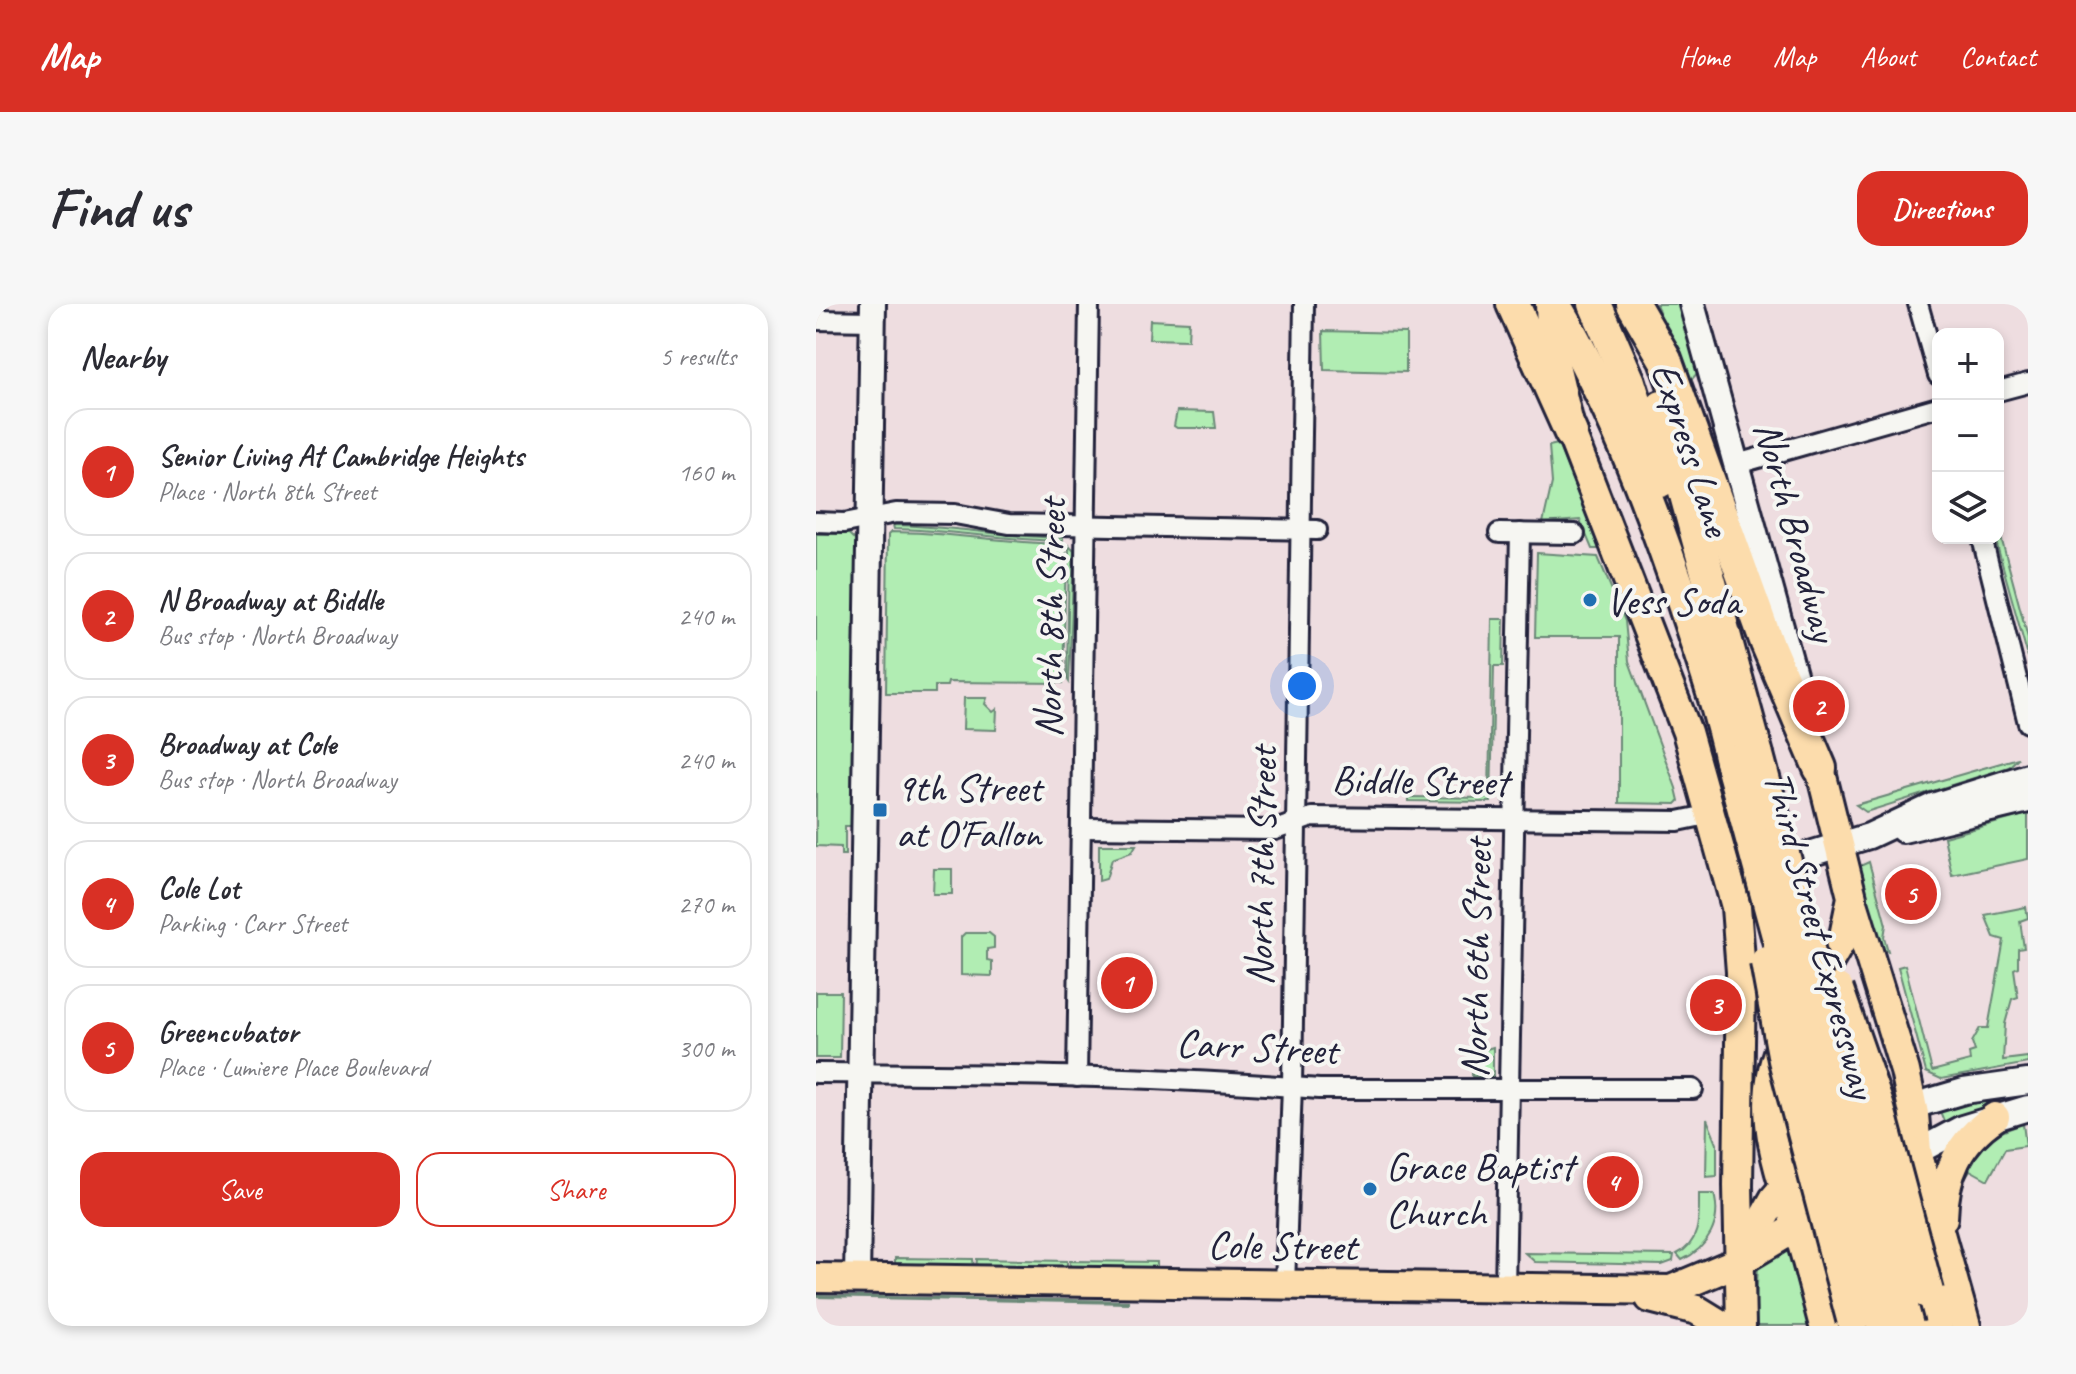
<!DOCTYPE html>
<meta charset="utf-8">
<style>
:root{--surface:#fff;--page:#f7f7f7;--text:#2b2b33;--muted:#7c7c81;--line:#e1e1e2;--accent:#d93025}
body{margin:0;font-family:Caveat,sans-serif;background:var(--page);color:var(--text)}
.controls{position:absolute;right:24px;top:24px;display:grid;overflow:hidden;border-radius:16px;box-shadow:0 4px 12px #0003}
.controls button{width:72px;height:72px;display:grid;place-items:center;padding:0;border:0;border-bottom:2px solid var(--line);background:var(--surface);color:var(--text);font:40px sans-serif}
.you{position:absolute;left:486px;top:382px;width:28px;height:28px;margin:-20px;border:6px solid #fff;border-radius:50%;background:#1a73e8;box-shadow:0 0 0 12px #1a73e833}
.badge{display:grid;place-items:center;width:52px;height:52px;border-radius:50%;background:var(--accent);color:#fff;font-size:26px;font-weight:700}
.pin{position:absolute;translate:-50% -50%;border:4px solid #fff;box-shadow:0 2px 8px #0006}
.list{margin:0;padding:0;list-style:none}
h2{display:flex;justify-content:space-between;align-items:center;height:104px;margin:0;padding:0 32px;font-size:34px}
h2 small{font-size:26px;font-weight:400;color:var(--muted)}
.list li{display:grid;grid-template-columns:52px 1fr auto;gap:24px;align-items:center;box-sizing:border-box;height:128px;margin:0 16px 16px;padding:0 16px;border:2px solid var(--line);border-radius:24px}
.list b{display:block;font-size:30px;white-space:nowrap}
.list p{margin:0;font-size:26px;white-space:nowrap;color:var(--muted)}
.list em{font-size:26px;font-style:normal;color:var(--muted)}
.actions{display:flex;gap:16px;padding:24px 32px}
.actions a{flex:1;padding:18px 0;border:2px solid var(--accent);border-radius:24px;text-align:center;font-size:28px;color:var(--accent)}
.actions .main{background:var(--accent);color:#fff}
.icon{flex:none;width:44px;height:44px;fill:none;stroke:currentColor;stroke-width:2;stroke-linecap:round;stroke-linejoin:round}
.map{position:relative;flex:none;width:1212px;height:1022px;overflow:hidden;border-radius:24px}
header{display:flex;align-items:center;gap:48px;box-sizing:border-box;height:112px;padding:0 40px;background:var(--accent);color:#fff}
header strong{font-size:38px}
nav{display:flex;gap:44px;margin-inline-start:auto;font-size:28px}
.intro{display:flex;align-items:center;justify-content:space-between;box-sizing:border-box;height:192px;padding:0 48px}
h1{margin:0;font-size:56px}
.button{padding:20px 36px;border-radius:24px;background:var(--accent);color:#fff;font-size:28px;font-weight:700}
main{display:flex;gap:48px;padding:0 48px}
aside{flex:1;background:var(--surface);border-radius:24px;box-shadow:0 4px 12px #0003}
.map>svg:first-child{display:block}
.green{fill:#b1edb3;stroke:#6a8877;stroke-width:2}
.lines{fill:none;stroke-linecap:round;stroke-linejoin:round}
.street-casing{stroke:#22223b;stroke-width:24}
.secondary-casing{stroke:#22223b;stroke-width:30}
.primary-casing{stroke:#22223b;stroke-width:34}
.highway-casing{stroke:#22223b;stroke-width:38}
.street{stroke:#f6f6f2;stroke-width:18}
.secondary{stroke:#f6f6f2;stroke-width:24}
.primary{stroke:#fcdcac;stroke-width:28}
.highway{stroke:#fcdcac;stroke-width:32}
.highway-bridge-casing{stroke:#22223b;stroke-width:38;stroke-linecap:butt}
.highway-bridge{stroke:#fcdcac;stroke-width:32}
.poi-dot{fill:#1f6fb2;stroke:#f6f6f2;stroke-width:3}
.labels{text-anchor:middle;stroke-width:8;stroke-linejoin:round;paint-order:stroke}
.street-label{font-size:40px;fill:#22223b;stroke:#f6f6f2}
.poi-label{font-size:40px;fill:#22223b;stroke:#f6f6f2;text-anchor:start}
</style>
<header>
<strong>Map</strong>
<nav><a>Home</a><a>Map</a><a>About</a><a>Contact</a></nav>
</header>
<div class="intro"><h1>Find us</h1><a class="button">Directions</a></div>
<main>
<aside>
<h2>Nearby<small>5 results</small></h2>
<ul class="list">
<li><span class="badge">1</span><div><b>Senior Living At Cambridge Heights</b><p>Place · North 8th Street</p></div><em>160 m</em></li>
<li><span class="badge">2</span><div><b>N Broadway at Biddle</b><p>Bus stop · North Broadway</p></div><em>240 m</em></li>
<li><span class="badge">3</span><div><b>Broadway at Cole</b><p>Bus stop · North Broadway</p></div><em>240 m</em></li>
<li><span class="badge">4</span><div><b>Cole Lot</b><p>Parking · Carr Street</p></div><em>270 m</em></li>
<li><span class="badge">5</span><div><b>Greencubator</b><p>Place · Lumiere Place Boulevard</p></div><em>300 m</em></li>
</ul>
<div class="actions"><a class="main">Save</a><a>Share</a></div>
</aside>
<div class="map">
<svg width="1212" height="1022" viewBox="0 0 1212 1022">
<rect width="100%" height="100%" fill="#eedde0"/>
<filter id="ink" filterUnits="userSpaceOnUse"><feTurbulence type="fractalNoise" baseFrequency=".0125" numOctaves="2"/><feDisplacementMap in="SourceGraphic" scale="16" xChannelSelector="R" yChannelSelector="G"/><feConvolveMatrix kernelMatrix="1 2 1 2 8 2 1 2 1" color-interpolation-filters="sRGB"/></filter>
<g filter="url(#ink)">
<!-- green -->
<g class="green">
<path d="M 840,0 L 866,0 L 884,66 L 876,75 L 870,75 Z"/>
<path d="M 334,16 L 373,18 L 372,36 L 333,35 Z"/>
<path d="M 507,27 L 590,29 L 590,68 L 508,66 Z"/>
<path d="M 361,107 L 398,108 L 400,124 L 361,124 L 358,122 Z"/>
<path d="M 742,140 L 784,245 L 776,245 L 764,216 L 727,219 L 736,179 L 733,142 Z"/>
<path d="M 77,221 C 135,222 190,233 247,234 L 247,237 C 189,236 135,226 78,225 Z"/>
<path d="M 1182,222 L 1212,334 L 1212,353 L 1179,234 Z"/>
<path d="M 75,228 C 133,228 189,239 246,240 L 250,245 L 247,379 L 132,378 L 131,382 L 119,382 L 119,389 L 70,389 L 72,231 Z"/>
<path d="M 0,230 L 33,230 L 40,237 L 35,522 L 29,522 L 29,551 L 25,551 L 25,543 L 0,542 Z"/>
<path d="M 253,242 L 258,247 L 253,378 L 251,375 Z"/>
<path d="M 721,249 L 782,253 L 809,317 L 813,357 L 860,484 L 863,497 L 860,500 L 803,499 L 803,333 L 719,333 Z"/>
<path d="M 676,315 L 688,315 L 687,362 L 678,362 L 675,498 L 592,497 L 592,493 L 673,494 Z"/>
<path d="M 148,394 L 171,394 L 169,400 L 177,408 L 181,405 L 180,426 L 147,425 Z"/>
<path d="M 1202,454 L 1193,463 L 1050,508 L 1040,501 Z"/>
<path d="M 1212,510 L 1212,555 L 1136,571 L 1128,533 Z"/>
<path d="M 283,541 L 320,541 L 316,548 L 296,555 L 290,575 L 283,577 Z"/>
<path d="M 1053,558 L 1070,621 L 1068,633 L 1072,647 L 1062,645 L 1044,562 Z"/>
<path d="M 118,565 L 136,565 L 136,590 L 117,590 Z"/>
<path d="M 1210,603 L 1212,614 L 1204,617 L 1208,644 L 1202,645 L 1202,663 L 1198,665 L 1202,693 L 1196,695 L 1189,720 L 1187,756 L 1212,753 L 1212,759 L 1125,775 L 1110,768 L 1082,663 L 1089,661 L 1116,767 L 1154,757 L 1153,749 L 1159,747 L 1156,738 L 1164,724 L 1172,724 L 1188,636 L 1178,633 L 1169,611 Z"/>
<path d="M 149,629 L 173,629 L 178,633 L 178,644 L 171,645 L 171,656 L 176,657 L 176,672 L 145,671 L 145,633 Z"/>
<path d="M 0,688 L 25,688 L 24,754 L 0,754 Z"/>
<path d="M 677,743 L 677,772 L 656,772 C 656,755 660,747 677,743 Z"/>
<path d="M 1188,793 L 1189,800 L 1130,822 L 1123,805 Z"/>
<path d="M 891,815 L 901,840 L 901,872 L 890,873 Z"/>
<path d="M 1207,820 L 1210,842 L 1189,845 L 1172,876 L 1154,866 L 1144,882 C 1147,847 1177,829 1207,820 Z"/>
<path d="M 883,890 L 898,890 C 906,919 892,944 866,956 L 861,950 C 885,939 883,912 883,890 Z"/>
<path d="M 974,941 L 998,1022 L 939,1022 L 942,960 Z"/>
<path d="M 709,949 L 858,951 L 857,957 L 846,961 L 719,958 Z"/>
<path d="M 79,954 L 157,955 L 158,965 L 79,964 Z"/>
<path d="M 161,955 L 251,957 L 251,967 L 160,965 Z"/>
<path d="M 254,957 L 341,958 L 341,966 L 254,966 Z"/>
<path d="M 0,992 L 312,997 L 312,999 L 0,993 Z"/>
</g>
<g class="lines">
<defs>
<g id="street">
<path d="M 1102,0 L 1122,71"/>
<path d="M 0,16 L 57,17"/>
<path d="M 1182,87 L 1212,79"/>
<path d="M 921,160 L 1122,103"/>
<path d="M 0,218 L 28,219 L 80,209 L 139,210 L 193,220 L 501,226"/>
<path d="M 683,229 L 759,230"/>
<path d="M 1166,234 L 1212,419"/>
<path d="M 265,524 L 459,526 L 496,513 L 862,517 L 896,510"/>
<path d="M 0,769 C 167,770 336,771 503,785 L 877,785"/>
<path d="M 261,773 L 273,0"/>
<path d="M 469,981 L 476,781 L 488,0"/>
<path d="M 689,984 L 704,229"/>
</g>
<g id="secondary">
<path d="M 876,0 L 981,381"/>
<path d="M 1087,526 L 1212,496"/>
<path d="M 954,562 L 1053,532 L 1117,502 L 1212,472"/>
<path d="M 1097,802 L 1148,787 L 1212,778"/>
<path d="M 1101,848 L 1146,824 L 1212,804"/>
<path d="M 41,975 L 57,0"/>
</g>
<g id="primary">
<path d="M 734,0 L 736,48 L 755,129 L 871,428 L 920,603 L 925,668 L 922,882 L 925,1022"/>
<path d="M 1038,602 L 1089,767 L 1098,810 L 1101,848 L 1150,1022"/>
<path d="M 993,692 L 1028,632 L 1036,593 L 1004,464"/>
<path d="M 968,735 C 935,802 964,867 984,933 C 993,962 1000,992 1008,1022"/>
<path d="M 1060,872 L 1101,848"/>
<path d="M 1127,914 C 1128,870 1142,838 1179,813"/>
<path d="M 926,952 L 958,895 L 977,873"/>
<path d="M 0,974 L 855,986 L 924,957 L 1026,896"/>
<path d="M 834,994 L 881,1006 L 907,1022"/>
</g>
<g id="highway">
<path d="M 697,0 L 755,129"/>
<path d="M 738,0 C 794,95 833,196 868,300 C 885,352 904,404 915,457"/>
<path d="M 779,0 L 813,78 L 844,177"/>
<path d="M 817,0 L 849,55 L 951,339 L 1004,464"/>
<path d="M 846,103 L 941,451"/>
<path d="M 1111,988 L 1120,1022"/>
</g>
</defs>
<!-- street casing -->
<use href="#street" class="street-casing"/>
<!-- secondary casing -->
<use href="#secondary" class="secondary-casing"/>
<!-- primary casing -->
<use href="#primary" class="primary-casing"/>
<!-- highway casing -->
<use href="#highway" class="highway-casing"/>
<!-- street -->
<use href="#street" class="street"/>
<!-- secondary -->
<use href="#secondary" class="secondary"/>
<!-- primary -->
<use href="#primary" class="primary"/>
<!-- highway -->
<use href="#highway" class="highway"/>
<defs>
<g id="highway-bridge">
<path d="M 941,451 L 1091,1022"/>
<path d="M 915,457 L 1067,1022"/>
<path d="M 951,658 L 969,756 L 1037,1015"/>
<path d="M 1021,686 L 1061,801 L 1111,988"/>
</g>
</defs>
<!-- highway-bridge casing -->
<use href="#highway-bridge" class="highway-bridge-casing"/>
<!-- highway-bridge -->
<use href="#highway-bridge" class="highway-bridge"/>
</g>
</g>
<!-- markers -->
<g class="poi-dot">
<circle cx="774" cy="296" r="8"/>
<rect x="56" y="498" width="16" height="16" rx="4"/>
<circle cx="554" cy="885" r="8"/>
</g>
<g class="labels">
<!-- street labels -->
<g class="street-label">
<text transform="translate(876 145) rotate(72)" y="14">Express Lane</text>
<text transform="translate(981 227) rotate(75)" y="14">North Broadway</text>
<text transform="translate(233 314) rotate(-89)" y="14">North 8th Street</text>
<text transform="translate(604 476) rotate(1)" y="14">Biddle Street</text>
<text transform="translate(444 562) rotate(-89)" y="14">North 7th Street</text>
<text transform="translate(1005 630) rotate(75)" y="14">Third Street Expressway</text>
<text transform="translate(659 654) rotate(-89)" y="14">North 6th Street</text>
<text transform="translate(441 742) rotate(3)" y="14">Carr Street</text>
<text transform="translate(466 941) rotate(1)" y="14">Cole Street</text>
</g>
<!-- poi labels -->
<g class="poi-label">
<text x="790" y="310">Vess Soda</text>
<text x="80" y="497">9th Street<tspan x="80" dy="46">at O'Fallon</tspan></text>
<text x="570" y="876">Grace Baptist<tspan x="570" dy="46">Church</tspan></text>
</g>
</g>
</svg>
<div class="controls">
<button>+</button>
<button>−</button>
<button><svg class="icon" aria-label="layers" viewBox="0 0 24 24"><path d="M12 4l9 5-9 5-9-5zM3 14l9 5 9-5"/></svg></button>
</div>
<div class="you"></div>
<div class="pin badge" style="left:311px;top:679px">1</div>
<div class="pin badge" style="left:1003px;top:402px">2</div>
<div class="pin badge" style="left:900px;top:701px">3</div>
<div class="pin badge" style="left:797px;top:878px">4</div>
<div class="pin badge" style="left:1095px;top:590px">5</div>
</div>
</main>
